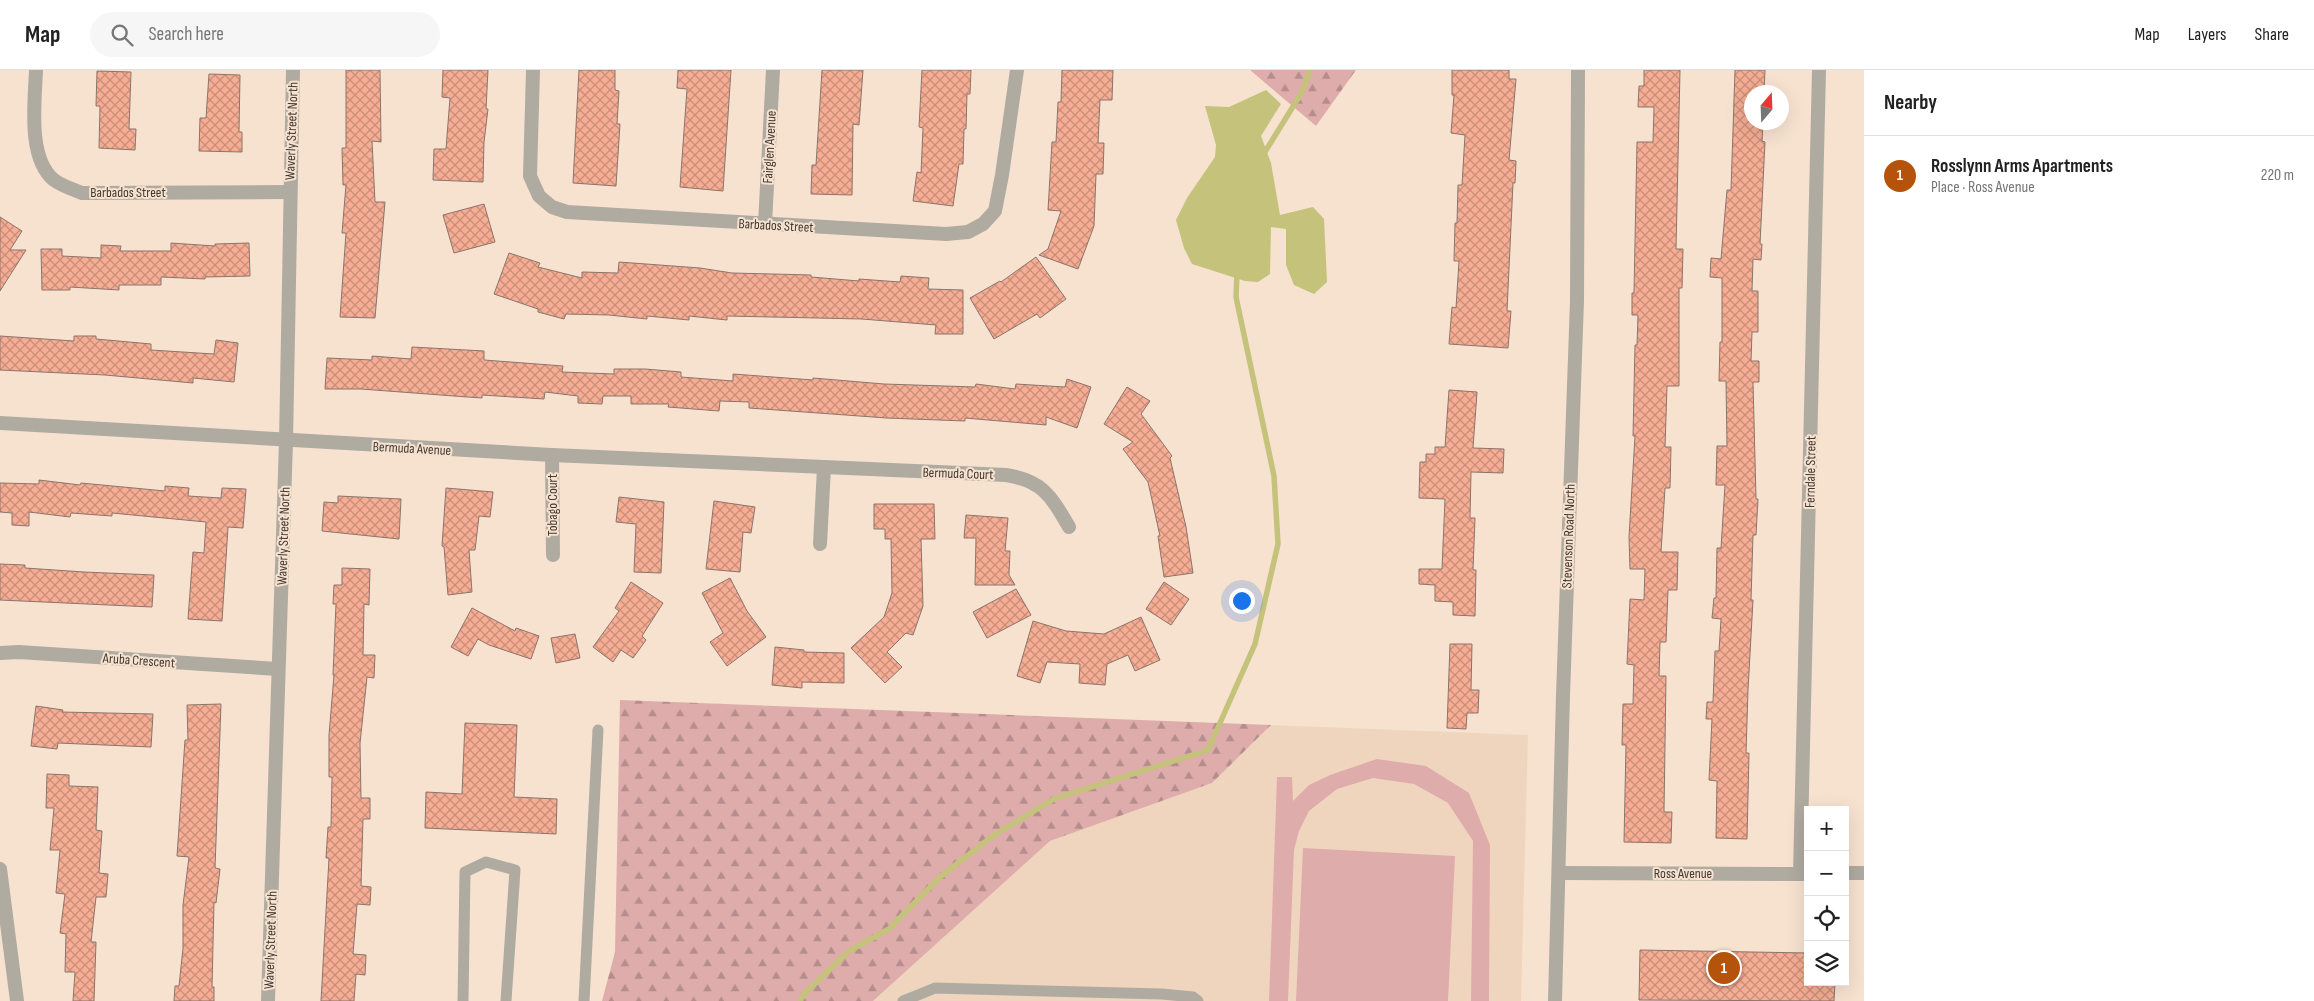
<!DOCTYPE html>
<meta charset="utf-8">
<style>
:root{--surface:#fff;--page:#f6f6f6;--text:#222;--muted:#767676;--line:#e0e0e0;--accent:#b45309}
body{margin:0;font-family:"Sofia Sans Condensed",sans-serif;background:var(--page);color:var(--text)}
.controls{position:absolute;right:15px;bottom:15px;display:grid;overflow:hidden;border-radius:0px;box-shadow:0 5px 20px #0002}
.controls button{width:45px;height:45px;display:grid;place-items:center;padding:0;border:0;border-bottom:1px solid var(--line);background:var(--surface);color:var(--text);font:25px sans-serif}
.compass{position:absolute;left:1744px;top:15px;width:45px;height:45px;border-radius:50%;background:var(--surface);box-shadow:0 5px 20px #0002;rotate:19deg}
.you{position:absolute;left:1241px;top:530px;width:18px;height:18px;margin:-12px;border:4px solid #fff;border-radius:50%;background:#1a73e8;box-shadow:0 0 0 8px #1a73e833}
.badge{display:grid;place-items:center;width:32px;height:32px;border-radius:50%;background:var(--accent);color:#fff;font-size:16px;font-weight:700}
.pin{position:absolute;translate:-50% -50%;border:2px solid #fff;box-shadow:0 1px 5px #0006}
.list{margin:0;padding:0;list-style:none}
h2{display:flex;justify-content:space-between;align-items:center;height:65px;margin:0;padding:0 20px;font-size:21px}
h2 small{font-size:16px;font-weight:400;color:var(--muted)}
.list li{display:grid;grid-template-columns:32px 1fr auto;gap:15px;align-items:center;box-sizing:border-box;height:80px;padding:0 20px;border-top:1px solid var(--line)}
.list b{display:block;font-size:19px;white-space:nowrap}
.list p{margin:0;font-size:16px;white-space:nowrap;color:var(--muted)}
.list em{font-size:16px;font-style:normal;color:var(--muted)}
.icon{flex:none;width:28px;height:28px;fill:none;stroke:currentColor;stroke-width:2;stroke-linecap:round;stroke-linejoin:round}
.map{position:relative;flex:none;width:1864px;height:931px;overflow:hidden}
header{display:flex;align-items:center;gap:30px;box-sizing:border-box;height:70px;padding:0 25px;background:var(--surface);border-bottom:1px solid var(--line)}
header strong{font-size:24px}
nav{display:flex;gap:28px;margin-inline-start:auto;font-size:18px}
.search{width:350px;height:45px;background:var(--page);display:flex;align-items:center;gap:12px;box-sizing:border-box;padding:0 18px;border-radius:28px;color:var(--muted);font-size:19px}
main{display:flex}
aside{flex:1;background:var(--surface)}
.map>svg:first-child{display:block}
.built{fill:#f0d5be}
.grass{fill:#dfacac}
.forest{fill:url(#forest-firs)}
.water{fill:#c4c27b}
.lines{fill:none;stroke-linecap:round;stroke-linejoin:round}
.stream{stroke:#c4c27b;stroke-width:5.5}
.building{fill:url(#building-cross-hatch);stroke:#8c746b}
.service{stroke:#b0aba1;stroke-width:11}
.minor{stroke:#b0aba1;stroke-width:14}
.tertiary{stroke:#b0aba1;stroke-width:14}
.labels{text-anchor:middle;stroke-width:4;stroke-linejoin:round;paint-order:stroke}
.street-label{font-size:14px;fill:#413831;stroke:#f7e2d0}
</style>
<header>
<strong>Map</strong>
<div class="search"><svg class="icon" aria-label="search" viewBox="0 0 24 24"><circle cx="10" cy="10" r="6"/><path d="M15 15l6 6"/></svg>Search here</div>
<nav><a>Map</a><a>Layers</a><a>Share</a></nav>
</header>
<main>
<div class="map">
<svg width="1864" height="931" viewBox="0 0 1864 931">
<defs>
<pattern id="forest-firs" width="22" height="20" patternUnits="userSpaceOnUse" patternTransform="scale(1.25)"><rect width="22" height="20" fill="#dfacac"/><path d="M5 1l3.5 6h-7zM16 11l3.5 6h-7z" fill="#b68d8d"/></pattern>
<pattern id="building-cross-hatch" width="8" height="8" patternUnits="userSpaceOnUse" patternTransform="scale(1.25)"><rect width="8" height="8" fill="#f6ad94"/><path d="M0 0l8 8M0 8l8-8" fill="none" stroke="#c98e79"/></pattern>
</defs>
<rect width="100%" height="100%" fill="#f7e2d0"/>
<!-- built -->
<path class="built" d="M 1271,655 L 1528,665 L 1521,931 L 873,931 L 1050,771 L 1212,713 Z"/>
<!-- grass -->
<g class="grass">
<path d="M 1377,689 L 1426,696 L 1469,723 L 1490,775 L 1489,931 L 1471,931 L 1473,771 L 1448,733 L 1414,714 L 1373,708 L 1337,719 L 1309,741 L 1299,761 L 1294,780 L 1288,931 L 1269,931 L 1277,707 L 1292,707 L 1293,731 L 1309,715 L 1330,705 Z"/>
<path d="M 1303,778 L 1455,786 L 1448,931 L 1296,931 Z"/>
</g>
<!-- forest -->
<g class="forest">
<path d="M 1250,0 L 1356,0 L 1316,56 Z"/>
<path d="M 620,630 L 1271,655 L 1212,713 L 1050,771 L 873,931 L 602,931 L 615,882 Z"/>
</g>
<!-- water -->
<path class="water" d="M 1266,20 L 1281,34 L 1261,66 L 1271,93 L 1280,145 L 1313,137 L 1324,149 L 1327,212 L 1314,224 L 1294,215 L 1286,195 L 1286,159 L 1271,157 L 1270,204 L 1258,212 L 1245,211 L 1192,194 L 1184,178 L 1176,150 L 1187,128 L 1215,87 L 1216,75 L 1205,36 L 1229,37 Z"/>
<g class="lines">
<!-- stream -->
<g class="stream">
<path d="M 1263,85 L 1302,22 L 1310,0"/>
<path d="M 800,931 L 804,924 L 849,881 L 889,859 L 940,807 L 994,765 L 1054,729 L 1208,680 L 1255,574 L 1278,474 L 1274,406 L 1236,227 L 1237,203"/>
</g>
</g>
<!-- building -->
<g class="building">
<path d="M 346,0 L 380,0 L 381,72 L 372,71 L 375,132 L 385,132 L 375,248 L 340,247 L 346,163 L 342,163 L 346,115 L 343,115 L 342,78 L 346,78 Z"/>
<path d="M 443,0 L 488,0 L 486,39 L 488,39 L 484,72 L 483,112 L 433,110 L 434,79 L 446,79 L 450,28 L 442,27 Z"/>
<path d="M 579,0 L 615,0 L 615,20 L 619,21 L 617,54 L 620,54 L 616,116 L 573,113 Z"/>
<path d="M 678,0 L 731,0 L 723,121 L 680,117 L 687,19 L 677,18 Z"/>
<path d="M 822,0 L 863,0 L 859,55 L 853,54 L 852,125 L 811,124 L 812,95 L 816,95 Z"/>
<path d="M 922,0 L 971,0 L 970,24 L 967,24 L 966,59 L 964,59 L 963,94 L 959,94 L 953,136 L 913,131 L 917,102 L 921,103 L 923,58 L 919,57 Z"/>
<path d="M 1062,0 L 1113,0 L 1112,30 L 1100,30 L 1098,73 L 1104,73 L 1103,104 L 1096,104 L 1094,156 L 1078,199 L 1039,185 L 1048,179 L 1061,141 L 1048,140 L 1052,72 L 1056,72 L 1058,32 L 1061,32 Z"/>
<path d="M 1452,0 L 1509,0 L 1509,9 L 1516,9 L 1509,90 L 1516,91 L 1515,113 L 1513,113 L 1507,241 L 1511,241 L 1508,278 L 1449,274 L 1452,237 L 1456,238 L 1459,191 L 1454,191 L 1455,153 L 1457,153 L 1458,115 L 1462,115 L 1465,65 L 1451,63 L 1454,25 L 1452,25 Z"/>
<path d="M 1644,0 L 1680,0 L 1676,179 L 1683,179 L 1682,218 L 1679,218 L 1679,316 L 1667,316 L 1665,377 L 1671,377 L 1670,418 L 1665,418 L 1661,482 L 1678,482 L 1677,520 L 1668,520 L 1666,572 L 1660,572 L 1659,606 L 1666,606 L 1664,742 L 1672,742 L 1671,773 L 1624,772 L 1626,675 L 1622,675 L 1623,634 L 1633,634 L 1634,595 L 1627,594 L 1630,529 L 1644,530 L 1645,499 L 1630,499 L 1629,467 L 1635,366 L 1633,366 L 1635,275 L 1637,275 L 1638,245 L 1632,245 L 1632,223 L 1634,223 L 1637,72 L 1653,72 L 1654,37 L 1638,37 L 1639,16 L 1644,16 Z"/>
<path d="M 1735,0 L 1765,0 L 1764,22 L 1752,22 L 1752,52 L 1763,52 L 1762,71 L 1765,72 L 1760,174 L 1762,174 L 1761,190 L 1753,189 L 1752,221 L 1758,221 L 1758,262 L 1752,262 L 1751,291 L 1759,291 L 1759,312 L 1753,312 L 1756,429 L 1758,429 L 1756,465 L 1753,465 L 1751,530 L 1753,530 L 1748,620 L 1746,683 L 1749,683 L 1747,769 L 1716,768 L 1717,711 L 1709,710 L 1712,649 L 1706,649 L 1707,632 L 1713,632 L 1715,581 L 1719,581 L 1721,549 L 1712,548 L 1714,528 L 1716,528 L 1717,478 L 1721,478 L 1725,415 L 1716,415 L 1717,376 L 1727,376 L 1726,311 L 1719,311 L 1720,272 L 1722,272 L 1722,208 L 1710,207 L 1711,188 L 1721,189 L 1727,120 L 1731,120 Z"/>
<path d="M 97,1 L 131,2 L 129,59 L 136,59 L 135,80 L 99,78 L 100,36 L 96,36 Z"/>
<path d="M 209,4 L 240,5 L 239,62 L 242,62 L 242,82 L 199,81 L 200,48 L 206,48 Z"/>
<path d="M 484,134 L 495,172 L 454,183 L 443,145 Z"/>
<path d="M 0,147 L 22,161 L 10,180 L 26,180 L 0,221 Z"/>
<path d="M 171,173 L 215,176 L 215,174 L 249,173 L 250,206 L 205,207 L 205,209 L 161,207 L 161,215 L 119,215 L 119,220 L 70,217 L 70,220 L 42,220 L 41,179 L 62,179 L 62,186 L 101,188 L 101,175 L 121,176 L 120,181 L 171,181 Z"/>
<path d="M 509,183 L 540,193 L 538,197 L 582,208 L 582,202 L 618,203 L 619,192 L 700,198 L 732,203 L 811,205 L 811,207 L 859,211 L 859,209 L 900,212 L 901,206 L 929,208 L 928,219 L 963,220 L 963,264 L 935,264 L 936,255 L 862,249 L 727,246 L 727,250 L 689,246 L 689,250 L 647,246 L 647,249 L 609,245 L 566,244 L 564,249 L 538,242 L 538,239 L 494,224 Z"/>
<path d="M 1036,187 L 1066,229 L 1040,248 L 1037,244 L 994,269 L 970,228 L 1000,211 L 1001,212 Z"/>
<path d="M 0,266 L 74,271 L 74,266 L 96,266 L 96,269 L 151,274 L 151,280 L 214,284 L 216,270 L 238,273 L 234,312 L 193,308 L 193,313 L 105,305 L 0,300 Z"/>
<path d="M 412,277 L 484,281 L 484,290 L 563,296 L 562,302 L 614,304 L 614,299 L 645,299 L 681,302 L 681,307 L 733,311 L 733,304 L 813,310 L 813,308 L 884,314 L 975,317 L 976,314 L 1015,319 L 1016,314 L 1065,317 L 1067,309 L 1091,317 L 1077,358 L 1046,347 L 1046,355 L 965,348 L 965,351 L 887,348 L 749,338 L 749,332 L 720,331 L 719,341 L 668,337 L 669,334 L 631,334 L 631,326 L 603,326 L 602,334 L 578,333 L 578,326 L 545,322 L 544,329 L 482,325 L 482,328 L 454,326 L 361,319 L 325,319 L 327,288 L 372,290 L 372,286 L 411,289 Z"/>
<path d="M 1127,317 L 1150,331 L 1141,344 L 1172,386 L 1170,388 L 1186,457 L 1193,503 L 1164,507 L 1158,466 L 1160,466 L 1148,412 L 1123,379 L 1133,372 L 1104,354 Z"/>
<path d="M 1449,320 L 1477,322 L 1473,378 L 1504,379 L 1503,403 L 1471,402 L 1470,448 L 1475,448 L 1473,500 L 1476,500 L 1475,546 L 1453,545 L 1453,532 L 1435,531 L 1435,515 L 1419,514 L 1419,499 L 1442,499 L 1445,429 L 1419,428 L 1420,392 L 1426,392 L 1426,384 L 1435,384 L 1435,377 L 1445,377 Z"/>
<path d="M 39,410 L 80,415 L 81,413 L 165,421 L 165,416 L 189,418 L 188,426 L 221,428 L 222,418 L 246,419 L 243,458 L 228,457 L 222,551 L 188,549 L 193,482 L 204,483 L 206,452 L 112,443 L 112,446 L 71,443 L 70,447 L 29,442 L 29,456 L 12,455 L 12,443 L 0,442 L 0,413 L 39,414 Z"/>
<path d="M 446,418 L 493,422 L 490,447 L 479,446 L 475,480 L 469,480 L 472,522 L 448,525 L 444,477 L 442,476 Z"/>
<path d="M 338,426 L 401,429 L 399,469 L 322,461 L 324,432 L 338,433 Z"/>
<path d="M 619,427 L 664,432 L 661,503 L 634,502 L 636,454 L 616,452 Z"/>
<path d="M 714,431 L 755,437 L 751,463 L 743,462 L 740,502 L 706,499 Z"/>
<path d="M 874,434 L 934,434 L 935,469 L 921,469 L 923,536 L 913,565 L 906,563 L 887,582 L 902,597 L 885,613 L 851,578 L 884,547 L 892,523 L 891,469 L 885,469 L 885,459 L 874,459 Z"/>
<path d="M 966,445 L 1008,448 L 1005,481 L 1010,481 L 1009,505 L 1015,515 L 975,515 L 976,468 L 964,468 Z"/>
<path d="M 0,494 L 25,495 L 25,498 L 84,502 L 154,505 L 152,537 L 0,530 Z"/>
<path d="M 342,498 L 370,499 L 369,535 L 364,534 L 363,585 L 375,585 L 374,608 L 367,607 L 360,673 L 361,728 L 370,728 L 370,749 L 363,749 L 361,816 L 371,817 L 370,835 L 357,834 L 353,884 L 366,885 L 365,905 L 356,904 L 354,931 L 321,931 L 329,788 L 326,788 L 328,757 L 331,757 L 332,707 L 329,707 L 329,665 L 334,605 L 333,605 L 336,534 L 333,534 L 334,515 L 342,515 Z"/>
<path d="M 730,508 L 747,541 L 766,567 L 727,596 L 710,572 L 723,563 L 702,523 Z"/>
<path d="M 631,512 L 663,533 L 642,566 L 646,570 L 633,588 L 621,580 L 613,592 L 593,577 L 619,541 L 615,538 Z"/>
<path d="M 1164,512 L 1189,529 L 1171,555 L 1146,539 Z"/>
<path d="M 1016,519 L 1031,545 L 987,568 L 973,542 Z"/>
<path d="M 472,538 L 515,561 L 516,558 L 539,566 L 531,589 L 489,575 L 478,569 L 468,586 L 451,577 Z"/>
<path d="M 1141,547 L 1160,590 L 1135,601 L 1128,585 L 1107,594 L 1105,615 L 1079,613 L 1080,594 L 1047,592 L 1040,613 L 1017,606 L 1033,551 L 1066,561 L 1104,564 Z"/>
<path d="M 575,564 L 580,588 L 556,593 L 551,568 Z"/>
<path d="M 1450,574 L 1472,574 L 1471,620 L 1479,620 L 1478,643 L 1467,643 L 1466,659 L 1447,658 Z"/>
<path d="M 775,577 L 804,580 L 804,582 L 844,583 L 844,613 L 802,612 L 802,618 L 772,615 Z"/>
<path d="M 221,634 L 215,798 L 220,799 L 216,833 L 214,832 L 212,917 L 214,917 L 214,931 L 174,931 L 175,916 L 179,916 L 183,878 L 183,835 L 189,787 L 177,786 L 185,670 L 188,670 L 187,635 Z"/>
<path d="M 36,636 L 63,640 L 62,642 L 153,644 L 151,677 L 58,673 L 57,679 L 31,676 Z"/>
<path d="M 465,653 L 517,655 L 514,727 L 557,729 L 556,764 L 425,758 L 426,722 L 462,724 Z"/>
<path d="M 47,704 L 69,705 L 69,716 L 98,717 L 96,760 L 102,761 L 99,803 L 108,804 L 106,827 L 96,827 L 91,872 L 96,872 L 94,931 L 73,931 L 75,902 L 65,902 L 66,864 L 60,863 L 65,824 L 56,823 L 60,780 L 50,780 L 54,738 L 46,738 Z"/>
<path d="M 1640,880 L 1808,883 L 1808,912 L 1835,912 L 1834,931 L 1639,930 Z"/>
</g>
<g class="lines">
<!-- service -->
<g class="service">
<path d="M 463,931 L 465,802 L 486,792 L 515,800 L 506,931"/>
<path d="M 584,931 L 598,660"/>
<path d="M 903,931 L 935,918 L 1162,924 L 1193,927 L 1198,931"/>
</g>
<!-- minor -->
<g class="minor">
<path d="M 36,0 C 35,31 27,88 54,110 C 62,116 72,119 82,123 L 289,122"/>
<path d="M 533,0 L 530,106 L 539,126 L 552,137 L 567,142 L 946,164 L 968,162 L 983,154 L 995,141 L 1002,105 L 1017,0"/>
<path d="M 765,154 L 773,0"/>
<path d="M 0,353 L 552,385 L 1006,405 C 1043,411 1051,426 1069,457"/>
<path d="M 552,385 L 553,485"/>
<path d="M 820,474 L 824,398"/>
<path d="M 0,583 L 19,582 L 278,599"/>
<path d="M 0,799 L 17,931"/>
<path d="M 1559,803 L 1807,804"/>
<path d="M 1845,803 L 1864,803"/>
<path d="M 1800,804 L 1819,0"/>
<path d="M 268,931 L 286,371 L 293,0"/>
</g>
<!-- tertiary -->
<path class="tertiary" d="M 1555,931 L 1563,625 L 1577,231 L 1578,0"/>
</g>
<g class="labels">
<!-- street labels -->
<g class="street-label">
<text transform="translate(291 61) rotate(-88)" y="5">Waverly Street North</text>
<text transform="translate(769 77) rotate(-87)" y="5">Fairglen Avenue</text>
<text x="128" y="127">Barbados Street</text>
<text transform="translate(776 155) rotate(3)" y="5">Barbados Street</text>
<text transform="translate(412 378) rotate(3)" y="5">Bermuda Avenue</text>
<text transform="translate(1810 402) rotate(-89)" y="5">Ferndale Street</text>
<text transform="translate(958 403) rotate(2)" y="5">Bermuda Court</text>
<text transform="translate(552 435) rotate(-90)" y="5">Tobago Court</text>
<text transform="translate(283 466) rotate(-88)" y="5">Waverly Street North</text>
<text transform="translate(1568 466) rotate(-88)" y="5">Stevenson Road North</text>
<text transform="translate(139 590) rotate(4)" y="5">Aruba Crescent</text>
<text x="1683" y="808">Ross Avenue</text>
<text transform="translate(270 870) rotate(-88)" y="5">Waverly Street North</text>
</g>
</g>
</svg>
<div class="controls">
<button>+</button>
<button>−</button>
<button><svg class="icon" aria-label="locate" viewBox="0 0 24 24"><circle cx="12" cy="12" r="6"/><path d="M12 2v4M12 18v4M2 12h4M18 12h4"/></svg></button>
<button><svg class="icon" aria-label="layers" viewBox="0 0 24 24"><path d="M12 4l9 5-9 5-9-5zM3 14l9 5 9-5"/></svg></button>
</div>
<svg class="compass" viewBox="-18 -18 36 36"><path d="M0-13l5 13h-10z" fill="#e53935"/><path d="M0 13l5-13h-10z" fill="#767676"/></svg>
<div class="you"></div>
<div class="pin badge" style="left:1724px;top:898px">1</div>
</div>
<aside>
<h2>Nearby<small></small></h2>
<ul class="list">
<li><span class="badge">1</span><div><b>Rosslynn Arms Apartments</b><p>Place · Ross Avenue</p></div><em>220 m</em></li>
</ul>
</aside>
</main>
